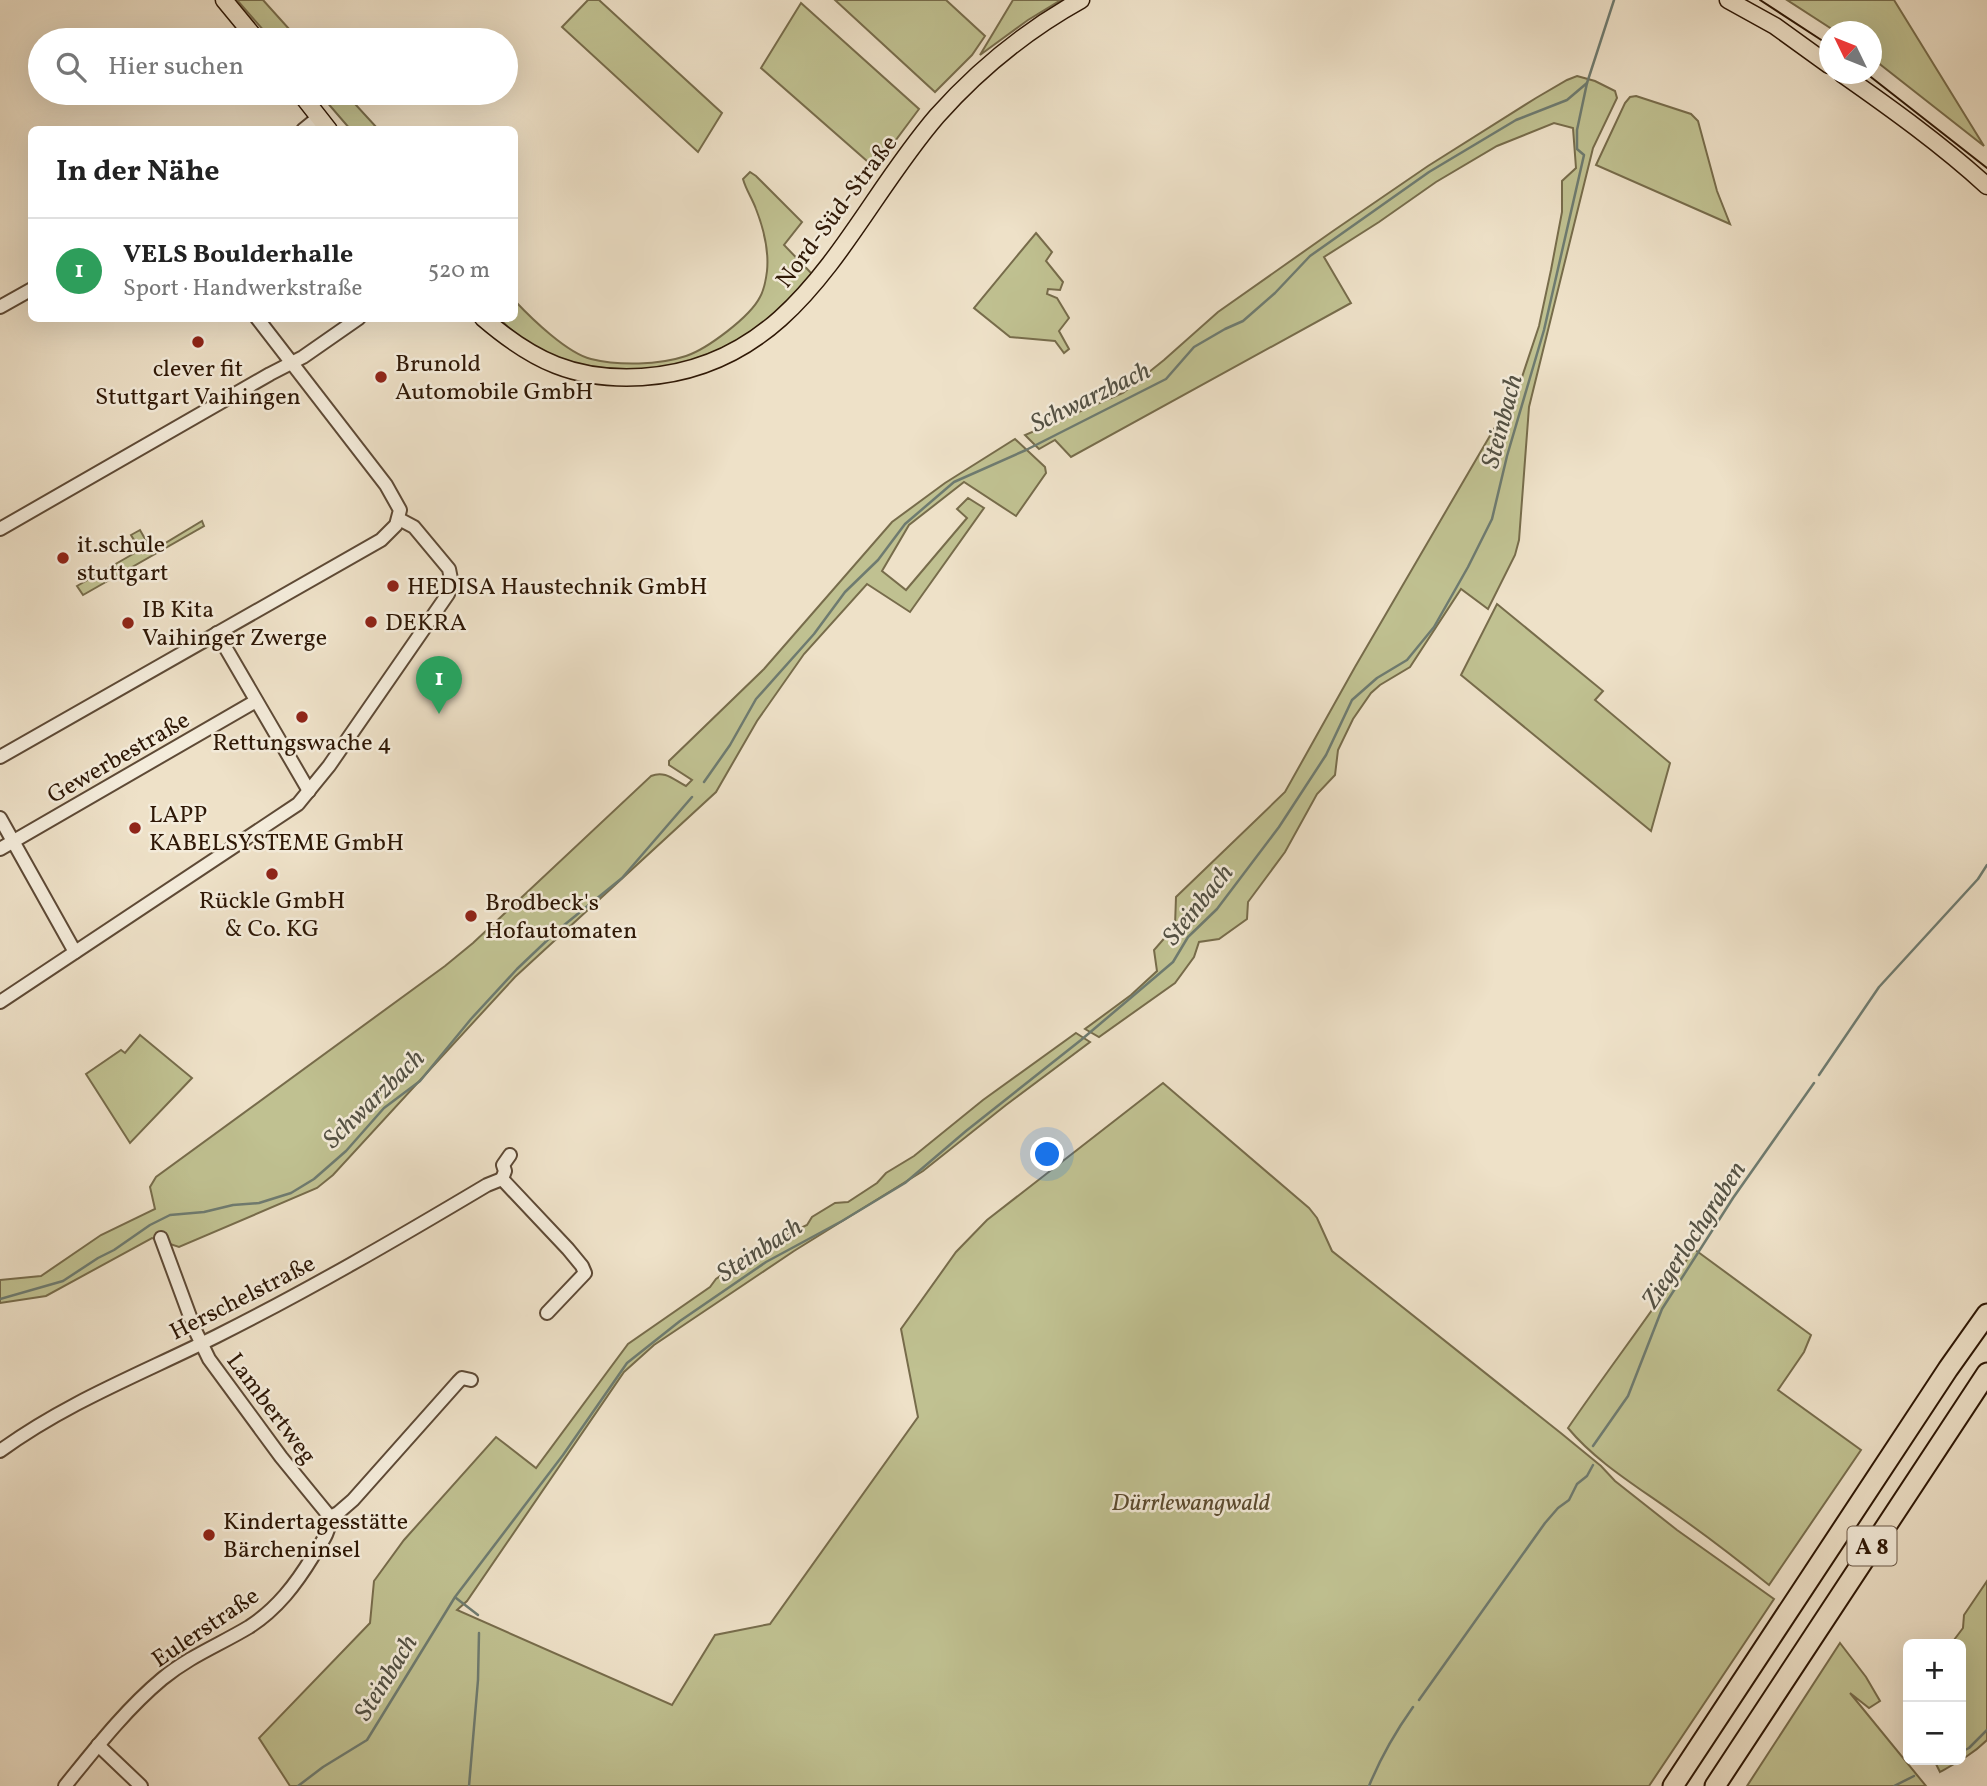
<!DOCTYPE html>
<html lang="de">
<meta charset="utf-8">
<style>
:root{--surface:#fff;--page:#f2f2f2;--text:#222;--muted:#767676;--line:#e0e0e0;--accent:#8f2418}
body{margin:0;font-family:Vollkorn,serif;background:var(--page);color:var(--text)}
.controls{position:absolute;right:21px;bottom:21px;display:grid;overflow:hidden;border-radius:10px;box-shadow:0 7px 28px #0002}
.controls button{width:63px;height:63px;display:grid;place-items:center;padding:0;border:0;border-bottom:2px solid var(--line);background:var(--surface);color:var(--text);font:35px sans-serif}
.compass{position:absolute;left:1819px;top:21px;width:63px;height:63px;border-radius:50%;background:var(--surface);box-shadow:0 7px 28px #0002;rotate:313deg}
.you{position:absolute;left:1048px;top:1155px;width:24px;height:24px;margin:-18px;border:5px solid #fff;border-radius:50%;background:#1a73e8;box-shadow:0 0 0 10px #1a73e833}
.badge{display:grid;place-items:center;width:46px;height:46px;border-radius:50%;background:var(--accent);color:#fff;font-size:23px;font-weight:700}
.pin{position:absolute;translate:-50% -58px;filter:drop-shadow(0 2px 4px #0008)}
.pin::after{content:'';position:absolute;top:37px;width:24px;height:21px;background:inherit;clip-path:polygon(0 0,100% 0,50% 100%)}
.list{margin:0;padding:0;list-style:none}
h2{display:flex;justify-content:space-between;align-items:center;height:91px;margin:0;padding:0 28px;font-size:30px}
h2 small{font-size:23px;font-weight:400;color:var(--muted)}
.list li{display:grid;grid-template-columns:46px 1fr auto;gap:21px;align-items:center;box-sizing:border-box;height:105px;padding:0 28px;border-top:2px solid var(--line)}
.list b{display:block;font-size:26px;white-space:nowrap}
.list p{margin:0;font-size:23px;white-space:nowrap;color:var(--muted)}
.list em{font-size:23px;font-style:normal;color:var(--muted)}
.icon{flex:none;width:38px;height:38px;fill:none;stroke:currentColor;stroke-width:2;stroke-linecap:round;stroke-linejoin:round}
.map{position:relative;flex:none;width:1987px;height:1786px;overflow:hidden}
.search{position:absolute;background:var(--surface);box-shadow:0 7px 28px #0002;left:28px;top:28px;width:490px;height:77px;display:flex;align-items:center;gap:18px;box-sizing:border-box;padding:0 24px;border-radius:38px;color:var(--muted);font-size:26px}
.panel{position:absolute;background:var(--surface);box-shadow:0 7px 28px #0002;left:28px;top:126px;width:490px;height:196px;border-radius:10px}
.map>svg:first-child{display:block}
.green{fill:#c0c191;stroke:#776c4b;stroke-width:2}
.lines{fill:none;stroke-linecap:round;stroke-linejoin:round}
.stream{stroke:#6e7b70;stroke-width:2.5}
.minor-casing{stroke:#5e4a36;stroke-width:16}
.major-casing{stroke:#2e1705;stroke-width:19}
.highway-casing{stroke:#2e1705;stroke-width:23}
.minor{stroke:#f4ecdb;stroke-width:12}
.major{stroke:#eee1c8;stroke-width:16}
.highway{stroke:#eee1c8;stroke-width:19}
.tram{stroke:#2e1705;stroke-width:2}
.poi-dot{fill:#8f2418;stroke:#f4ecdb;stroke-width:2.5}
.labels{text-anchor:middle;stroke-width:5;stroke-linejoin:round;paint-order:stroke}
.shield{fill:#f4ecdb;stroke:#695745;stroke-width:2}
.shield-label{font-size:23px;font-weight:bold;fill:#2e1705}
.street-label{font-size:24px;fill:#2e1705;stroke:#f4ecdb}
.poi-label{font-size:24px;fill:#2e1705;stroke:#f4ecdb;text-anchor:start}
.park-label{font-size:24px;font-style:italic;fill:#5a4a2f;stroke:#f4ecdb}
.water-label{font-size:26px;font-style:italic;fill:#535144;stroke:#f4ecdb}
</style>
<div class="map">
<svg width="1987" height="1786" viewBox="0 0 1987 1786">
<rect width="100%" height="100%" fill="#eee1c8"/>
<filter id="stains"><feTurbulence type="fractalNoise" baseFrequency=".00286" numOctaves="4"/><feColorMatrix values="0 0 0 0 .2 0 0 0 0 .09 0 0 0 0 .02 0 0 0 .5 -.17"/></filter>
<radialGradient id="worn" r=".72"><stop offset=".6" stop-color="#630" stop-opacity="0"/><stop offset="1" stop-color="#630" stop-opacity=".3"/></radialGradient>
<!-- green -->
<g class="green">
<path d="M 237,0 L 263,0 L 299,40 L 272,40 Z"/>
<path d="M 588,0 L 599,0 L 722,113 L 698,152 L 562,27 Z"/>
<path d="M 835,0 L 946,0 L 985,36 L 972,55 L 935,92 Z"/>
<path d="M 1013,0 L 1061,0 L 1028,20 L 980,55 Z"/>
<path d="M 1787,0 L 1894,0 L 1984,146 L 1872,58 L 1871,32 L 1835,31 Z"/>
<path d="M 801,3 L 919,109 L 875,168 L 761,68 Z"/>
<path d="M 1577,76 L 1595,81 L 1615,91 L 1617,98 L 1593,148 L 1529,407 L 1519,540 L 1515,555 L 1488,609 L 1461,589 L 1410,667 L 1380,685 L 1371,693 L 1353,719 L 1338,750 L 1335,775 L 1317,794 L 1285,852 L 1248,902 L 1247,919 L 1219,939 L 1199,942 L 1194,957 L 1175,983 L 1099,1037 L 1085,1029 L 1131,995 L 1157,971 L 1154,950 L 1175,926 L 1176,897 L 1285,792 L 1355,667 L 1519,386 L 1539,326 L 1551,270 L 1562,212 L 1562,181 L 1576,168 L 1573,128 L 1554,123 L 1497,146 L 1436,182 L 1379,222 L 1324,257 L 1351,303 L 1071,457 L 1055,440 L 1039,449 L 1025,435 L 1123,393 L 1164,360 L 1218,312 L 1333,231 L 1428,166 L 1536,98 L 1567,80 Z"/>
<path d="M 319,93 L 345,93 L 378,129 L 350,129 Z"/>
<path d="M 1636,96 L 1691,114 L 1698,121 L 1717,191 L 1730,224 L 1596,165 L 1625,103 L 1630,97 Z"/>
<path d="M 750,172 L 756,176 L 802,222 L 784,245 L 814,276 C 801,290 789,308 773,319 C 740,344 703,363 663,372 C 651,374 637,371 625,371 C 573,368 537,358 500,319 L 514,318 L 515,301 C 532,319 567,353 591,359 C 619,366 659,365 686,356 C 707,349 750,317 760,297 C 764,290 766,279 767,271 C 769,251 763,227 756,209 C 752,198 746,190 743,179 Z"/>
<path d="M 1036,233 L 1052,252 L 1046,261 L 1063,282 L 1060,290 L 1048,289 L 1047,294 L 1057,298 L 1069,318 L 1059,331 L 1069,349 L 1064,353 L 1055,341 L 1010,337 L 974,308 Z"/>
<path d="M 1015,439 L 1045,467 L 1046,473 L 1016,516 L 964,482 L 909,525 L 882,571 L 906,590 L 967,518 L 957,509 L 968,498 L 984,508 L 910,612 L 867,584 L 804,654 L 757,721 L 716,792 L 515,977 L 333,1175 L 317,1188 L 179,1247 L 152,1238 L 46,1296 L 0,1303 L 0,1280 L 41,1276 L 101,1235 L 155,1209 L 150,1187 L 156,1177 L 445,966 L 473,943 L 651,776 C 665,770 674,780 686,786 L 692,780 L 669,765 L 669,761 L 764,669 L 892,522 L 945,483 Z"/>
<path d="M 202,521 L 204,526 L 83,595 L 77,586 L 140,550 L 131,535 L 140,530 L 152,551 Z"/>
<path d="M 1497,604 L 1603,691 L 1595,700 L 1670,763 L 1651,831 L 1461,675 Z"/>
<path d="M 1076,1033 L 1090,1042 L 1006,1105 L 923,1171 L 794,1251 L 654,1345 L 624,1372 L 467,1601 L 457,1610 L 672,1705 L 715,1635 L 770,1624 L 918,1417 L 901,1329 L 956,1252 L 987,1220 L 1163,1083 L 1309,1208 L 1317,1218 L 1332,1251 L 1562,1434 L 1601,1466 L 1615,1481 L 1677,1530 L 1774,1599 L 1649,1786 L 290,1786 L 259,1738 L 370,1623 L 374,1581 L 404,1540 L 496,1437 L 536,1468 L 628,1344 L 710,1287 L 716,1279 L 759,1248 L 807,1225 L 812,1217 L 835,1203 L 848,1202 L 877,1183 L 886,1173 L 914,1156 L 983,1100 Z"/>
<path d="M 140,1035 L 192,1078 L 130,1143 L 86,1074 L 121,1050 L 125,1053 Z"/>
<path d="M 1694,1249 L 1811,1335 L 1804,1352 L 1778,1390 L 1861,1450 L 1769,1585 C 1738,1560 1707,1536 1674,1513 C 1638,1487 1596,1462 1568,1428 C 1609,1368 1654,1310 1694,1249 Z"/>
<path d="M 1987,1581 L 1987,1740 C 1973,1754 1958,1762 1940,1772 L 1934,1760 L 1961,1760 L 1961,1644 L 1951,1644 L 1963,1628 L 1964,1615 Z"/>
<path d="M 1840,1643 L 1866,1677 L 1880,1701 L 1869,1708 L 1850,1693 L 1926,1786 L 1747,1786 Z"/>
</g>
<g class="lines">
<!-- stream -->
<g class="stream">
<path d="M 704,782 L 730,745 L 756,699 L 814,634 L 845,592 L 878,560 L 905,524 L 954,482 L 1026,450 L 1166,379 L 1194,347 L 1225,329 L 1243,321 L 1275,293 L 1310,256 L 1429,172 L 1516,120 L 1567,100 L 1587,83"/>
<path d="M 1819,1075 L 1879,987 L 1978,879 L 1987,865"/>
<path d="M 0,1299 L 63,1281 L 98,1258 L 114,1250 L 150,1225 L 170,1215 L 204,1212 L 233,1205 L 259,1203 L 291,1193 L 314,1179 L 346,1151 L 384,1108 L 420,1081 L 471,1019 L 517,969 L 558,930 L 622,878 L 692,797"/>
<path d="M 1593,1446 L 1628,1396 L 1662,1309 L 1733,1198 L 1814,1083"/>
<path d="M 456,1598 L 478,1615"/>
<path d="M 1419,1700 L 1545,1523 L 1558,1508 L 1569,1500 L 1577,1484 L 1587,1476 L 1593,1465"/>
<path d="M 1961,1752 L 1969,1748 L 1987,1730"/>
<path d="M 1940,1763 L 1947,1760"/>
<path d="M 298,1786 L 323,1767 L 367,1740 L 455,1597 L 563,1455 L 627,1363 L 680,1321 L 766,1262 L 842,1221 L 905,1183 L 966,1131 L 1081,1040 L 1173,962 L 1188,937 L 1217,909 L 1279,827 L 1326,755 L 1352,700 L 1377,678 L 1407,660 L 1434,627 L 1468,567 L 1492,519 L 1507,456 L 1544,330 L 1584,155 L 1577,149 L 1577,130 L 1587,83 L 1614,0"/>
<path d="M 469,1786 L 478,1680 L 479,1633"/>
<path d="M 1369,1786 C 1380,1759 1396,1731 1413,1707"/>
<path d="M 1894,1786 L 1914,1776"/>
</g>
<defs>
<g id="minor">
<path d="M 303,130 L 319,117"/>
<path d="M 0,307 L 32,289"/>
<path d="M 0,529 L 270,374 L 303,357 L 359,318"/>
<path d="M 217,633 L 309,791"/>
<path d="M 0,757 L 381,540 L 396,525 L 400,510 L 386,485 L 257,318"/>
<path d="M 0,818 L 75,952"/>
<path d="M 0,849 L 256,701"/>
<path d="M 0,1002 L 298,804 L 329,766 L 448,594 L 452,584 L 449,569 L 414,527 L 399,519"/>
<path d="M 502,1179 L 568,1249 L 582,1266 L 585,1273 L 547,1313"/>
<path d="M 502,1179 L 505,1171 L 503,1165 L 510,1155"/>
<path d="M 161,1238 L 195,1330 L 209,1359 L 281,1457 L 330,1517"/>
<path d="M 0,1451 C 67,1402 143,1373 217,1336 C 309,1290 398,1238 487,1185 L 502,1179"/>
<path d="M 330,1517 L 338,1513 L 353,1500 L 458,1382 L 462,1378 L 471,1380"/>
<path d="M 98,1745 L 141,1786"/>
<path d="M 65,1786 C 95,1749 125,1710 162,1679 C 190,1656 219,1645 249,1627 C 277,1609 296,1584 313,1556 C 321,1543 330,1533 330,1517"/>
</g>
<g id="major">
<path d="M 224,0 L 257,40"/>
<path d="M 1728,0 L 1775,26 L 1829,65"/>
<path d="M 1842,74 C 1892,109 1942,145 1987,186"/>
<path d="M 300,93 L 329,130"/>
<path d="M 483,318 C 533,361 575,381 642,377 C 801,367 848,219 937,116 C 978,70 1027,30 1081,0"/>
</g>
<g id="highway">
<path d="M 1673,1786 L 1948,1369 L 1987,1314"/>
<path d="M 1715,1786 L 1987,1373"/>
</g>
</defs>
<!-- minor casing -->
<use href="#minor" class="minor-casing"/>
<!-- major casing -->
<use href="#major" class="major-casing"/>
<!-- highway casing -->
<use href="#highway" class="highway-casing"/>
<!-- minor -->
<use href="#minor" class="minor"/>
<!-- major -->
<use href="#major" class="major"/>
<!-- highway -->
<use href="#highway" class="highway"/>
<!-- tram -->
<g class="tram">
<path d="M 1760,0 L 1829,45"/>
<path d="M 1867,74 L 1987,168"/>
</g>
</g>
<!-- markers -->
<g class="poi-dot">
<circle cx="198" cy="342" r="7"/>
<circle cx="381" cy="377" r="7"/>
<circle cx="63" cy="558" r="7"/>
<circle cx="393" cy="586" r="7"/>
<circle cx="371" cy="622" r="7"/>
<circle cx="128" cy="623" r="7"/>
<circle cx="302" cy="717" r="7"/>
<circle cx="135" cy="828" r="7"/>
<circle cx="272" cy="874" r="7"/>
<circle cx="471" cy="916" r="7"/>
<circle cx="209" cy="1535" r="7"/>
</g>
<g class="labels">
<!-- shield labels -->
<rect class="shield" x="1847.5" y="1526.5" width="49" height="39" rx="5"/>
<g class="shield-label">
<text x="1872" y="1554">A 8</text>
</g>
<!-- street labels -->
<g class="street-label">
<text transform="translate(836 211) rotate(-53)" y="8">Nord-Süd-Straße</text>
<text transform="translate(118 757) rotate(-30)" y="8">Gewerbestraße</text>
<text transform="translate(242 1297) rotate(-27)" y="8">Herschelstraße</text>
<text transform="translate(272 1408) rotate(53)" y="8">Lambertweg</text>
<text transform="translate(205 1627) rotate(-34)" y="8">Eulerstraße</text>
</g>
<!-- poi labels -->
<g class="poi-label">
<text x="395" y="371">Brunold<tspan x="395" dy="28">Automobile GmbH</tspan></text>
<text x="198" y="376" text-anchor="middle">clever fit<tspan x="198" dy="28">Stuttgart Vaihingen</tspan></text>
<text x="77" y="552">it.schule<tspan x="77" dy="28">stuttgart</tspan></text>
<text x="407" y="594">HEDISA Haustechnik GmbH</text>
<text x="142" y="617">IB Kita<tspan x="142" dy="28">Vaihinger Zwerge</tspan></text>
<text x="385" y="630">DEKRA</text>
<text x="302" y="750" text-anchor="middle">Rettungswache 4</text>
<text x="149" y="822">LAPP<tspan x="149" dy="28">KABELSYSTEME GmbH</tspan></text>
<text x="272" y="908" text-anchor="middle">Rückle GmbH<tspan x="272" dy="28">&amp; Co. KG</tspan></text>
<text x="485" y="910">Brodbeck's<tspan x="485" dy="28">Hofautomaten</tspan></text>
<text x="223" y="1529">Kindertagesstätte<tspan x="223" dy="28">Bärcheninsel</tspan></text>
</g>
<!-- park labels -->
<g class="park-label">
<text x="1191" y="1510">Dürrlewangwald</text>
</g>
<!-- water labels -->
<g class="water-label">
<text transform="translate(1090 396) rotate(-26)" y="9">Schwarzbach</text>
<text transform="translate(1501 421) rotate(-75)" y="9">Steinbach</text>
<text transform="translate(1197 904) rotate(-51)" y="9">Steinbach</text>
<text transform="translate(373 1098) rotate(-44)" y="9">Schwarzbach</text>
<text transform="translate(1693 1234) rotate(-57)" y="9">Ziegerlochgraben</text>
<text transform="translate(759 1249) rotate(-33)" y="9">Steinbach</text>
<text transform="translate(385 1677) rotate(-58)" y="9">Steinbach</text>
</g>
</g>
<rect width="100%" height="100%" filter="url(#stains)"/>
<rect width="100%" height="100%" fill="url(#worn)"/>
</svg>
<div class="controls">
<button>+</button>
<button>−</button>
</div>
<svg class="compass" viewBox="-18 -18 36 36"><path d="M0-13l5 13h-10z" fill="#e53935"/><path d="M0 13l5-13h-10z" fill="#767676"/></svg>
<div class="you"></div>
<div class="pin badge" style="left:439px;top:714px;background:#2e9e5b">1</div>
<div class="search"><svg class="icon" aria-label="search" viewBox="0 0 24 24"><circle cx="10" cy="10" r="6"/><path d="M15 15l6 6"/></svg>Hier suchen</div>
<section class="panel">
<h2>In der Nähe<small></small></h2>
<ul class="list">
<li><span class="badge" style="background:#2e9e5b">1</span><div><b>VELS Boulderhalle</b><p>Sport · Handwerkstraße</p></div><em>520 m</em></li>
</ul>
</section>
</div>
